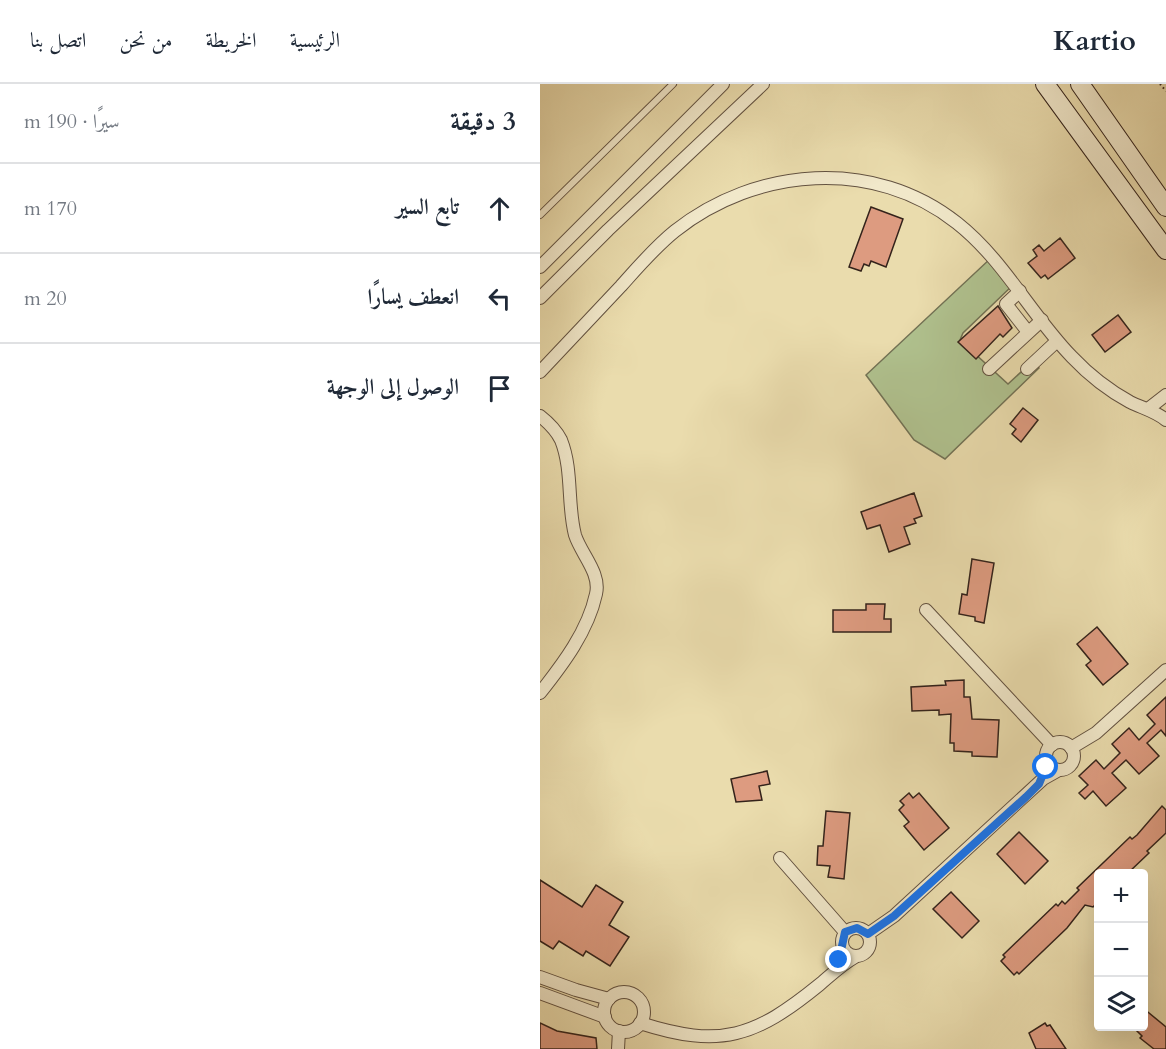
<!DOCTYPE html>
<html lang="ar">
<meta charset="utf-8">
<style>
:root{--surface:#fff;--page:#f6f6f7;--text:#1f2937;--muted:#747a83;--line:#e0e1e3}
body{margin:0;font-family:Cardo,Amiri,serif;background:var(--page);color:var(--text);direction:rtl}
.controls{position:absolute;right:18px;bottom:18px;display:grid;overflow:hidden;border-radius:6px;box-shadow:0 6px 24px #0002}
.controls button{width:54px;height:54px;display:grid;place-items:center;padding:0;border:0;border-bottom:2px solid var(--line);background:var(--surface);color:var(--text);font:30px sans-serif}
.stop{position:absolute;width:18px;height:18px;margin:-14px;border:4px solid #1a73e8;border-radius:50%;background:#fff}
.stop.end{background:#1a73e8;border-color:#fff;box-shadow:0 2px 6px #0008}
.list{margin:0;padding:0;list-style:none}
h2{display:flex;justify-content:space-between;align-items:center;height:78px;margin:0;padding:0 24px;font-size:26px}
h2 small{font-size:20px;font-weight:400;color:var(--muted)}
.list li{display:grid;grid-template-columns:39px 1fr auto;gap:18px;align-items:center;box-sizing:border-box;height:90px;padding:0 24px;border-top:2px solid var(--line)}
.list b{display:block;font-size:22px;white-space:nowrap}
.list em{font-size:20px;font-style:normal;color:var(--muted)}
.icon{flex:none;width:33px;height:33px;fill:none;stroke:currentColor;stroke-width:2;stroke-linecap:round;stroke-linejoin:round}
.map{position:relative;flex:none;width:626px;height:965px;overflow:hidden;direction:ltr}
header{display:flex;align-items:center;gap:36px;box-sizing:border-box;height:84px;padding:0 30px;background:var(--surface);border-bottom:2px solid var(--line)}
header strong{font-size:28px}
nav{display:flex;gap:33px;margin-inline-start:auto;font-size:21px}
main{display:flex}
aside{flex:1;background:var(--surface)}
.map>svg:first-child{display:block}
.green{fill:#b0c28f;stroke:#727255;stroke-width:1.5}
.building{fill:#dd9b80;stroke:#34231b;stroke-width:1.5}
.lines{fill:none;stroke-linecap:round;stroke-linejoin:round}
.lane-casing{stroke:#625140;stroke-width:8}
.street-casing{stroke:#625140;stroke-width:14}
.secondary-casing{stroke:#34231b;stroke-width:20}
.path{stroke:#34231b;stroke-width:2;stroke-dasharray:1.5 3;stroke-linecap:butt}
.lane{stroke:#f1e8ca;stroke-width:6}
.street{stroke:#f1e8ca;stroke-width:12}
.secondary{stroke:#f1e8ca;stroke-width:18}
.route{stroke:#1a73e8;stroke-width:8}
</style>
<header>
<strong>Kartio</strong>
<nav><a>الرئيسية</a><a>الخريطة</a><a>من نحن</a><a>اتصل بنا</a></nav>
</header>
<main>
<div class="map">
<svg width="626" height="965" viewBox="0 0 626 965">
<rect width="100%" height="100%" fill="#eadcad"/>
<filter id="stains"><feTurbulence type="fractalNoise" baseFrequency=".00333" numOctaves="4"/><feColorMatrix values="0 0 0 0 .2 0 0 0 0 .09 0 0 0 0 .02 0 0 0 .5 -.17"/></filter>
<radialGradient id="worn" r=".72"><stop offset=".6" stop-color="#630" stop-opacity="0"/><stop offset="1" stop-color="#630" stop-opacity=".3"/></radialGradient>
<!-- green -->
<path class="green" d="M 452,173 L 473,201 L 423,249 L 420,256 L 468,300 L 493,277 L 499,284 L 405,375 L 374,356 L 326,291 Z"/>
<!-- building -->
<g class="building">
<path d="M 331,123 L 363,135 L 346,183 L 331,177 L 329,182 L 324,180 L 321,187 L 309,183 Z"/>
<path d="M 520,154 L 535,174 L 508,195 L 505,191 L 501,194 L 488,179 L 497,172 L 493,166 L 499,161 L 504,167 Z"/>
<path d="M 458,222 L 472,244 L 463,253 L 460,250 L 436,275 L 418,258 Z"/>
<path d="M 578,231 L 591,248 L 565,268 L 552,251 Z"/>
<path d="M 483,324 L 498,336 L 481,358 L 472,350 L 476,345 L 470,340 Z"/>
<path d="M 374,409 L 382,432 L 374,435 L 376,439 L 364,443 L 370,460 L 349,468 L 340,441 L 327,445 L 321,428 Z"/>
<path d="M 432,475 L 454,479 L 444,539 L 435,537 L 435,533 L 419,530 L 422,510 L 427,511 Z"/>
<path d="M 326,520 L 345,520 L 344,535 L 351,535 L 351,548 L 293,548 L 293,526 L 326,526 Z"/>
<path d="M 557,543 L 588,580 L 563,601 L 546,581 L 551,577 L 537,560 Z"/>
<path d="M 424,596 L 424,613 L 430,613 L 432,635 L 459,636 L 457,673 L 432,672 L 432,668 L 414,667 L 414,659 L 410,659 L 411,630 L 399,631 L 399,626 L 372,627 L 371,603 L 406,601 L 405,597 Z"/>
<path d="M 626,613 L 626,652 L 621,646 L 607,659 L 619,672 L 599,690 L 586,676 L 572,689 L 586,704 L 566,722 L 553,707 L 545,715 L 539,709 L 548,701 L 539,692 L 556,676 L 564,685 L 580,669 L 572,660 L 589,644 L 599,656 L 615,640 L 607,631 Z"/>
<path d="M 227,687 L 230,700 L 219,702 L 222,716 L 196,718 L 191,695 Z"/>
<path d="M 369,709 L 373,714 L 379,709 L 409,744 L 384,766 L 364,742 L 369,738 L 359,726 L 364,721 L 360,717 Z"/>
<path d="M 622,722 L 626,726 L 626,749 L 607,767 L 609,769 L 588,789 L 558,789 L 558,818 L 553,823 L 545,821 L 527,844 L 479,890 L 477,888 L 474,891 L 461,877 L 465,873 L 463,871 L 516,820 L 518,822 L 522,817 L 525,820 L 539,806 L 537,804 L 590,753 L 592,755 L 597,751 Z"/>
<path d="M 286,727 L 310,729 L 304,795 L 288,793 L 290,782 L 277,781 L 278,762 L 283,762 Z"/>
<path d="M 479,748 L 508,777 L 485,800 L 457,770 Z"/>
<path d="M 0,796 L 42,823 L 56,801 L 83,818 L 69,841 L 89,853 L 70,882 L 46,867 L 43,872 L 19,857 L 13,865 L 0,857 Z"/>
<path d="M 411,808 L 439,837 L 422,854 L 393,825 Z"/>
<path d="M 603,924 L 626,943 L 626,965 L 614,965 L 600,954 L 602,952 L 597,947 L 603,942 Z"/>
<path d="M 0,939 L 17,947 L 56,954 L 57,965 L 0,965 Z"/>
<path d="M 505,939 L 507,942 L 510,941 L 526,965 L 496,965 L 489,949 Z"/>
</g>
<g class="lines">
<defs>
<path id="lane" d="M 0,131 L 133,0"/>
<g id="street">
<path d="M 0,183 L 183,0"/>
<path d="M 480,207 L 466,220 L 488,248"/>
<path d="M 0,214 L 68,146 L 223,0"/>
<path d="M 449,285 L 502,236"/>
<path d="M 487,285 L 517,257"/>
<path d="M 0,288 C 27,259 54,231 81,202 C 98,183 115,163 135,147 C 216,83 334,73 417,139 C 464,176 491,231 532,273 C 549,291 568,306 590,318 C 602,324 615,327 626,336"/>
<path d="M 608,325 L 626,311"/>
<path d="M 0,332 C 9,339 16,346 21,356 C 33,386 27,420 35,451 C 41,470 61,489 56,510 C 48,547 23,580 0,609"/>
<path d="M 386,526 L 512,661"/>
<circle cx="520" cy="672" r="14"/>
<path d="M 531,664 L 556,649 L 626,586"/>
<path d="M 240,774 L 305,848"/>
<circle cx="316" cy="858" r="14"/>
<path d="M 328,850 L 354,832 L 503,695 L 519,686"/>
<path d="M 0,893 L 36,906 L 69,915"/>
<circle cx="84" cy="928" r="20"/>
<path d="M 0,909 L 65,933"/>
<path d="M 100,939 C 181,965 215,953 279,901 C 291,891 301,881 315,873"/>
<path d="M 78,965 L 79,947"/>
</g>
<g id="secondary">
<path d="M 505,0 L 626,166"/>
<path d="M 540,0 L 626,123"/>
</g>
</defs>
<!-- lane casing -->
<use href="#lane" class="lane-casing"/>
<!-- street casing -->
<use href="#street" class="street-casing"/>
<!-- secondary casing -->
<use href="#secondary" class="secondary-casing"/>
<!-- path -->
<path class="path" d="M 620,0 L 626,7"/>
<!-- lane -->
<use href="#lane" class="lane"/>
<!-- street -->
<use href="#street" class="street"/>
<!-- secondary -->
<use href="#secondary" class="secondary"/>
</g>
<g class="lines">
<!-- route -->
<path class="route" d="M 299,876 L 305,848 L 317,844 L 328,850 L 354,832 L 486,713 L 499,700 L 506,683"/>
</g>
<rect width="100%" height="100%" filter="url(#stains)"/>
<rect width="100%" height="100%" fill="url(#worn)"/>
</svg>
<div class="controls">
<button>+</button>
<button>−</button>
<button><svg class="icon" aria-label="layers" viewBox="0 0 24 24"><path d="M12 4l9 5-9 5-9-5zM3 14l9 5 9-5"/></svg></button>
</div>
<div class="stop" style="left:506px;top:683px"></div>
<div class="stop end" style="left:299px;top:876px"></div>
</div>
<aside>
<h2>3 دقيقة<small>سيرًا · 190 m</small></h2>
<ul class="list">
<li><svg class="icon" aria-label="ahead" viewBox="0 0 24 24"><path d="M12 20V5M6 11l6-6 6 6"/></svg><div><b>تابع السير</b></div><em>170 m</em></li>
<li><svg class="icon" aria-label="left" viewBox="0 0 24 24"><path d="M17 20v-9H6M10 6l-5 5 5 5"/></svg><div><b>انعطف يسارًا</b></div><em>20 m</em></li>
<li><svg class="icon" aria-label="arrive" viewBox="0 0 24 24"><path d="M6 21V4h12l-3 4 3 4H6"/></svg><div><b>الوصول إلى الوجهة</b></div></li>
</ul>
</aside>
</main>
